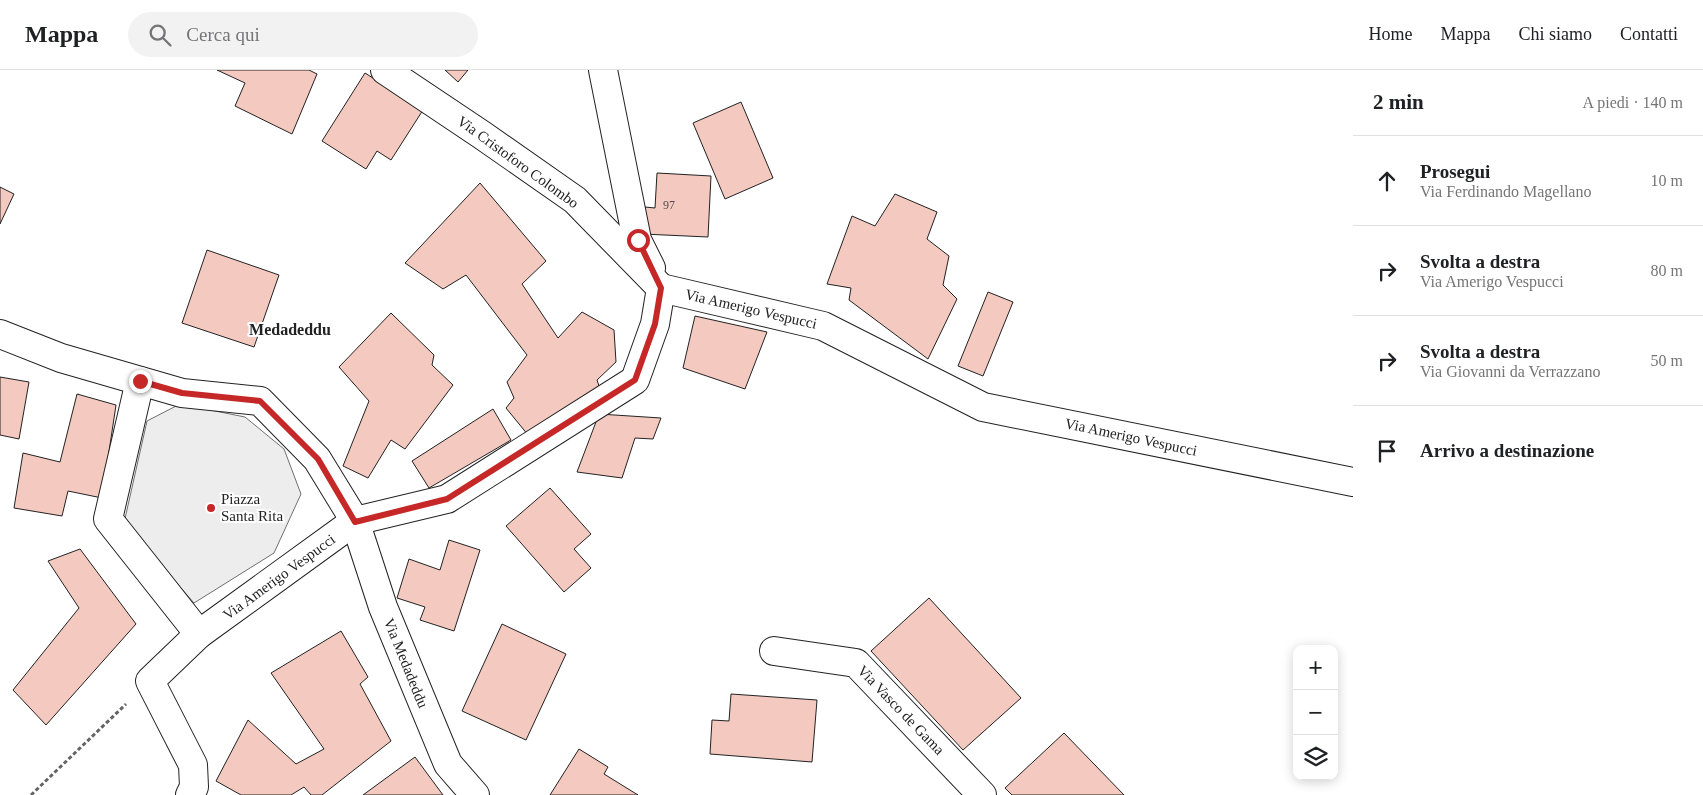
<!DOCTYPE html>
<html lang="it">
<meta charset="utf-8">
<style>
:root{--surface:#fff;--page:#f2f2f2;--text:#202124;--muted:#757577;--line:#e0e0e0}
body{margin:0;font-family:"Times New Roman",serif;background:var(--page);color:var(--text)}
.controls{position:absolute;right:15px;bottom:15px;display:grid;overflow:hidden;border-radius:10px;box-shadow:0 2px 12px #0003}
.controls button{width:45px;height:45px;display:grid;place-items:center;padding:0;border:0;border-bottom:1px solid var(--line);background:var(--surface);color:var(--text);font:25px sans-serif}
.stop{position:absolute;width:15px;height:15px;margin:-11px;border:4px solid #c62828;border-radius:50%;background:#fff}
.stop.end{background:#c62828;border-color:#fff;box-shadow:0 1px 5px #0008}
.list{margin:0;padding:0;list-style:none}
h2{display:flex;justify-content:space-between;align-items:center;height:65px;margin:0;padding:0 20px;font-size:21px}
h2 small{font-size:16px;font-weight:400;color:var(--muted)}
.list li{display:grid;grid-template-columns:32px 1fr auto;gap:15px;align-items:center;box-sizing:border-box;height:90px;padding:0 20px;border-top:1px solid var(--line)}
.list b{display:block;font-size:19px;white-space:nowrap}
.list p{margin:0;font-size:16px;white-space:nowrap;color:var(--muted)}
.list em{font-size:16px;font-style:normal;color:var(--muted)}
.icon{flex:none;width:28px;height:28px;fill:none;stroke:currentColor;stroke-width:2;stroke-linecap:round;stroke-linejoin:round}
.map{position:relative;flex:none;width:1353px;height:725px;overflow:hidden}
header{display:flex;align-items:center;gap:30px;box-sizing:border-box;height:70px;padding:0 25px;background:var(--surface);border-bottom:1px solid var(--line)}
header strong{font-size:24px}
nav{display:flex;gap:28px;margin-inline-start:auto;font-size:18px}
.search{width:350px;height:45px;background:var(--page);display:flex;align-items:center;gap:12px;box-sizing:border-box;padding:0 18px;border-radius:28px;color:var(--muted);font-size:19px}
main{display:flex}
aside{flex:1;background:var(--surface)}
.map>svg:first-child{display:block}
.parking{fill:#ededed;stroke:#6f6f6f}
.building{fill:#f3c9c0;stroke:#222}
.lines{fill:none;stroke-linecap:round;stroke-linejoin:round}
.minor-casing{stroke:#222;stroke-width:30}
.path{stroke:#646464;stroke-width:3;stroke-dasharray:4 2.5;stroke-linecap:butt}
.minor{stroke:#fff;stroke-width:28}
.route{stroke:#c62828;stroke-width:6}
.poi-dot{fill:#c62828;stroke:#fff;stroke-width:2}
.labels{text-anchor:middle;stroke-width:4;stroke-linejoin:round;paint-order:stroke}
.number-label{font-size:12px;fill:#564c4a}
.street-label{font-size:15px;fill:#222;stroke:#fff}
.poi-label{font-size:15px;fill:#222;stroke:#fff;text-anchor:start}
.neighbourhood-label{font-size:16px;font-weight:bold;fill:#222;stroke:#fff}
</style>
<header>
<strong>Mappa</strong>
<div class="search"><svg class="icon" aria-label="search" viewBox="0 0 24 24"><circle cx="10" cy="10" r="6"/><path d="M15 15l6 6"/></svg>Cerca qui</div>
<nav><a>Home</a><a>Mappa</a><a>Chi siamo</a><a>Contatti</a></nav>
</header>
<main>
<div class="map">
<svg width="1353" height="725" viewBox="0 0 1353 725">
<rect width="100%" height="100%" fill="#fff"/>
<!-- parking -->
<path class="parking" d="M 180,334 L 245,347 L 284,379 L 301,424 L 274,483 L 194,533 L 124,453 L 147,351 Z"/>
<!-- building -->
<g class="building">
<path d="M 217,0 L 309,0 L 317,4 L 292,64 L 235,36 L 245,13 Z"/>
<path d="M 445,0 L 468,0 L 458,12 Z"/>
<path d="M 365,3 L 423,40 L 391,90 L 377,81 L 366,99 L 322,71 Z"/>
<path d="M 741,32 L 773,108 L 725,129 L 693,53 Z"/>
<path d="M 657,103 L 711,106 L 708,167 L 643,164 L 645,137 L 655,138 Z"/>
<path d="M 480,113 L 546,191 L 522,214 L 558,268 L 582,242 L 614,260 L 616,292 L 597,310 L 600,319 L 533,371 L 506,338 L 514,328 L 507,312 L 527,285 L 466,205 L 443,219 L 405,193 Z"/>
<path d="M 0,117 L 14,124 L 0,154 Z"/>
<path d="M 895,124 L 937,142 L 927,169 L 949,186 L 943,215 L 957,229 L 928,289 L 849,230 L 851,218 L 827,214 L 852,146 L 875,156 Z"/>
<path d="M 207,180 L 279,205 L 254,277 L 182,253 Z"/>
<path d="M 988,222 L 1013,232 L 983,306 L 958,296 Z"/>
<path d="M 391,243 L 434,285 L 432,295 L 453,315 L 405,379 L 391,370 L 368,408 L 343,396 L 369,331 L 339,297 Z"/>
<path d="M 695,246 L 767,262 L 745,319 L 683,298 Z"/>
<path d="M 0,307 L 29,312 L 19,369 L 0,365 Z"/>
<path d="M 77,324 L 116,335 L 102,428 L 68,421 L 62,446 L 14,438 L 23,383 L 60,392 Z"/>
<path d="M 493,339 L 511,370 L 429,418 L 412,391 Z"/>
<path d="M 599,344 L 661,348 L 653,369 L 635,368 L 622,408 L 577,402 Z"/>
<path d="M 550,418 L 591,464 L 574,479 L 591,498 L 564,522 L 506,456 Z"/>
<path d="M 449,470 L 480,480 L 454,561 L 420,550 L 425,537 L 397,528 L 409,489 L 440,500 Z"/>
<path d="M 80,479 L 136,554 L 46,655 L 13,620 L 79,538 L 48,491 Z"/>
<path d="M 929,528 L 1021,628 L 963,680 L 871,581 Z"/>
<path d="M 502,554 L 566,584 L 526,670 L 462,641 Z"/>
<path d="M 341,561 L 368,607 L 360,614 L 391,671 L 322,725 L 311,725 L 304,717 L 291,725 L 241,725 L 216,711 L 248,650 L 296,694 L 324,679 L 271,603 Z"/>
<path d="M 731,624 L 817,630 L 812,692 L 710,684 L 712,650 L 729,651 Z"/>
<path d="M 1064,663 L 1124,725 L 1012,725 L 1005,718 Z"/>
<path d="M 579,679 L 608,697 L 604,704 L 638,725 L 550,725 Z"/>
<path d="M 415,687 L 443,725 L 363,725 Z"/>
</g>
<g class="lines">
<defs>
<g id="minor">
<path d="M 385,0 L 482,65 L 575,130 L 661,218"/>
<path d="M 603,0 L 637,170 L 651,198"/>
<path d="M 661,218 L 823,256 L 983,337 L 1353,412"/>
<path d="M 0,264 L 61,288 L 182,323 L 260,331 L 317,389 L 355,451 L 383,537 L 448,694 L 475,725"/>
<path d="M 140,311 L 108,449 L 199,564"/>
<path d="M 774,581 L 856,593 L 982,725"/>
<path d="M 190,725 L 194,717 L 193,695 L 150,611 L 199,564 L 355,451 L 447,429 L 635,310 L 655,254 L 661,218"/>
</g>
</defs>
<!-- minor casing -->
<use href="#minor" class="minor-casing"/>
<!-- path -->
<path class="path" d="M 31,725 L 126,634"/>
<!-- minor -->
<use href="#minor" class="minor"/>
</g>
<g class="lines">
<!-- route -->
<path class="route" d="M 140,311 L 182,323 L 260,331 L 318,389 L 355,452 L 447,429 L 635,310 L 655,254 L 661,218 L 638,170"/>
</g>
<!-- markers -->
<circle class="poi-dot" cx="211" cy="438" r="5"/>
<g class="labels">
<!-- number labels -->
<g class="number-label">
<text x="669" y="139">97</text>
</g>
<!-- street labels -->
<g class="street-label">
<text transform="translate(518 92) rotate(36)" y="5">Via Cristoforo Colombo</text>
<text transform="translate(751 239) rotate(13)" y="5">Via Amerigo Vespucci</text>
<text transform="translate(1131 367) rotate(12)" y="5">Via Amerigo Vespucci</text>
<text transform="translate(279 507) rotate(-36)" y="5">Via Amerigo Vespucci</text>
<text transform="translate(406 593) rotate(68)" y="5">Via Medadeddu</text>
<text transform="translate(901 640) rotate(46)" y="5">Via Vasco de Gama</text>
</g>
<!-- poi labels -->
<g class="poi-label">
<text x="221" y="434">Piazza<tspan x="221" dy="17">Santa Rita</tspan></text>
</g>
<!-- neighbourhood labels -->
<g class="neighbourhood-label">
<text x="290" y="265">Medadeddu</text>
</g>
</g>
</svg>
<div class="controls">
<button>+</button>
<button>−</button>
<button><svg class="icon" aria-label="layers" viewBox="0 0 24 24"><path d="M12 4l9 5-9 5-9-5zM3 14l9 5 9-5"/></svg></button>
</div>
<div class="stop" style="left:638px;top:170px"></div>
<div class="stop end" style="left:140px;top:311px"></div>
</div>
<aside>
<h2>2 min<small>A piedi · 140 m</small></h2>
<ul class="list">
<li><svg class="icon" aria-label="ahead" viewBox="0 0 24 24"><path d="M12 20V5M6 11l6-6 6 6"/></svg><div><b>Prosegui</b><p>Via Ferdinando Magellano</p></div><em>10 m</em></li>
<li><svg class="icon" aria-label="right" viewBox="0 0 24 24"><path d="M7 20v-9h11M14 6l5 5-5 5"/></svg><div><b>Svolta a destra</b><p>Via Amerigo Vespucci</p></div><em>80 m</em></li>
<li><svg class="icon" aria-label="right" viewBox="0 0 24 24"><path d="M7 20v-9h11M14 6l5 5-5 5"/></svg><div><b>Svolta a destra</b><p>Via Giovanni da Verrazzano</p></div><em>50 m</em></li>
<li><svg class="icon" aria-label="arrive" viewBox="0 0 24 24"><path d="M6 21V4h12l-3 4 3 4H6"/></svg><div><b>Arrivo a destinazione</b></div></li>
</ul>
</aside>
</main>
